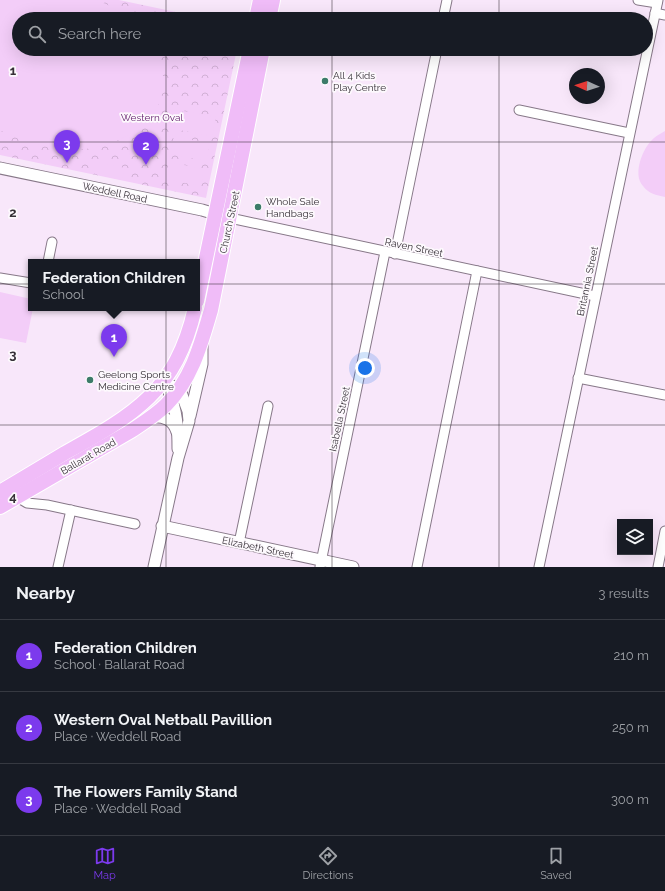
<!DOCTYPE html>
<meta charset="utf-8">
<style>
:root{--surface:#171b24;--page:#20242c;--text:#f1f3f6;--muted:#9ea1a6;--line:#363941;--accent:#7c3aed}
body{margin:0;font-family:Raleway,sans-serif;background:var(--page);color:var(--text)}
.controls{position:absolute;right:12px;bottom:12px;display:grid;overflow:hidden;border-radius:0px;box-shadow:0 4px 16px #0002}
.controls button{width:36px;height:36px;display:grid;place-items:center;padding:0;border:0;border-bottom:1px solid var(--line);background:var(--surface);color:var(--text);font:20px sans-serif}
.compass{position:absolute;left:569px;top:68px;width:36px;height:36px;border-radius:50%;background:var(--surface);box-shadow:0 4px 16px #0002;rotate:273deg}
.you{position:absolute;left:365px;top:368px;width:14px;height:14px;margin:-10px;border:3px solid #fff;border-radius:50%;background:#1a73e8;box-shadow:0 0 0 6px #1a73e833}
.badge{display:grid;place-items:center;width:26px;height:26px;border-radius:50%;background:var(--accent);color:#fff;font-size:13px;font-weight:700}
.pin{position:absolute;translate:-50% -33px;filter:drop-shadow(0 1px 2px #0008)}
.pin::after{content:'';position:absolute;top:21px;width:14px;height:12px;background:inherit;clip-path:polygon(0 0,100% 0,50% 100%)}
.popup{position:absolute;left:28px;top:259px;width:172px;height:52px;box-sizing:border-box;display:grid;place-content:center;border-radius:0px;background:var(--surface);filter:drop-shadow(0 1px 3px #0005);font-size:13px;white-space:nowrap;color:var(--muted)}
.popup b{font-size:15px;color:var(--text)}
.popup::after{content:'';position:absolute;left:50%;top:100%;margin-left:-8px;border:8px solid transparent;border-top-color:var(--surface)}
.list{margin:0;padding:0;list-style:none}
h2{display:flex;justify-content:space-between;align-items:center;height:52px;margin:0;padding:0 16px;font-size:17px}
h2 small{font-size:13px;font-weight:400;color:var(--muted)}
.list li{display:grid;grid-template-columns:26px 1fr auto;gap:12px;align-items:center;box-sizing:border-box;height:72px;padding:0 16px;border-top:1px solid var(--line)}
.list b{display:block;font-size:15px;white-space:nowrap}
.list p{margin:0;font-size:13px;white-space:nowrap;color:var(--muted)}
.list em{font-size:13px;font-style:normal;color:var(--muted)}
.icon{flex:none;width:22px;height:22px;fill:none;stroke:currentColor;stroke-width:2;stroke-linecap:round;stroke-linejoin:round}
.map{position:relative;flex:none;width:665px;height:567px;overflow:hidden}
.search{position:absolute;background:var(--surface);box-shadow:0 4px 16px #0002;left:12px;right:12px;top:12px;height:44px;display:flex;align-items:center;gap:10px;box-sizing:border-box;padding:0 14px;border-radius:22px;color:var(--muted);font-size:15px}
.sheet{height:268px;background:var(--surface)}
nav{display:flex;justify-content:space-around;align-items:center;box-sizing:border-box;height:56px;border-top:1px solid var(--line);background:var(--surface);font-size:11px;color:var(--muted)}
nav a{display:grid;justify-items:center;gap:2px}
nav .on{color:var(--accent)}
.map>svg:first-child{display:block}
.park{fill:url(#park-crowns)}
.pitch{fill:#f3cdf8}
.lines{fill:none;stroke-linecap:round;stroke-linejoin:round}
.minor-casing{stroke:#877888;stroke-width:11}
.tertiary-casing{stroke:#877888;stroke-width:13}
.trunk-casing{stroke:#fff;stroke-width:16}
.minor{stroke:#fff;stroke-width:9}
.tertiary{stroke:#fff;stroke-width:11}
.trunk{stroke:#f0bcf8;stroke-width:14}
.grid{fill:none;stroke:#373138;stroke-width:1;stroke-opacity:0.55}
.poi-dot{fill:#3c7b69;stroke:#fdf9fd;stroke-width:1.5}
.labels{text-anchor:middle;stroke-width:3.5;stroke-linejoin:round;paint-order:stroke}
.poi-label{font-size:10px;fill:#373138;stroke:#fdf9fd;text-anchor:start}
.park-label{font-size:10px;fill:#601a6a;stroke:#fdf9fd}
.street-label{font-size:10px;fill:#373138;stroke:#fdf9fd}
.grid-label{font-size:13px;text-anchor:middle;font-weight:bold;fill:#373138;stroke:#fdf9fd;stroke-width:3.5;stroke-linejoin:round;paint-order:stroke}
</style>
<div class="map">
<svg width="665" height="567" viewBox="0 0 665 567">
<defs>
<pattern id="park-crowns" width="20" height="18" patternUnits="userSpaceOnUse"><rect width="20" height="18" fill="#f3cdf8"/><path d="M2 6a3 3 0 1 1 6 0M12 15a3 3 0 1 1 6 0" fill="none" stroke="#d1b0d5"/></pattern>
</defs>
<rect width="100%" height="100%" fill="#f8e7fa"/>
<!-- park -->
<path class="park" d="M 0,0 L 119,0 L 209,19 L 19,19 L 19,49 L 237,49 L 206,198 L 0,155 Z"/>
<!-- pitch -->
<g class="pitch">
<path d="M 0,0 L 97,0 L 112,7 L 130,19 L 19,19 L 19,49 L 155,49 C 161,61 165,77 163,90 C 157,125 117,146 85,149 C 56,151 26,144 0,130 Z"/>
<path d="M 183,111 L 216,117 L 212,136 L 179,130 Z"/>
<path d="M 665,131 L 665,197 C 656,195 649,194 643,186 C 632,174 643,147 654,138 C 657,135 662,133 665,131 Z"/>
<path d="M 174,136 L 210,144 L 206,161 L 170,154 Z"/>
<path d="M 97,162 L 125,168 L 122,180 L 95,174 Z"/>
<path d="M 169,162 L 204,169 L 201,186 L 165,179 Z"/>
<path d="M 0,292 L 31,299 L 31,308 L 33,308 L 26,343 L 0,338 Z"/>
</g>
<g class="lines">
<defs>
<g id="minor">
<path d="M 638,0 L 657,3"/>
<path d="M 655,13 L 665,15"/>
<path d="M 443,19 L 447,0"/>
<path d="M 519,110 L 629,133"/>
<path d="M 230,218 L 595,296"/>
<path d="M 395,254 L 437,49"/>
<path d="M 48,262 L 52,242"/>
<path d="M 0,278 L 31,283"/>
<path d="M 578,378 L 665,395"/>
<path d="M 17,494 L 17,497 L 27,503 L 47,505 L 135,524"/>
<path d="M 239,543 L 268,406"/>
<path d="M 58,567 L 71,510"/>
<path d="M 320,567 L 385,252"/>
<path d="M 417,567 L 477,271"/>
<path d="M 539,567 L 658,0"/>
<path d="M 658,567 L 665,531"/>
</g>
<g id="tertiary">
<path d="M 0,168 L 202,210 L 222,216"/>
<path d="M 169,392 C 177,411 178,428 178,449"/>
<path d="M 190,416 L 202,364 L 202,345"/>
<path d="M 151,417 C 164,416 173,419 177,432"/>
<path d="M 162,526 L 353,567"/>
<path d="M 154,567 L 178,458 L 189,421 L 188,411 L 182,395 L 178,390 L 164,381"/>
</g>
<g id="trunk">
<path d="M 256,19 L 260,0"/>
<path d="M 269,19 L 273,0"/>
<path d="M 197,301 L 250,49"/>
<path d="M 0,492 C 22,479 43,466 65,453 C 135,414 176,391 195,308"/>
<path d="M 0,507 L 131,431 C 143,423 156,415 166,405 C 192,379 201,344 211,310 L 263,49"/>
</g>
</defs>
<!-- minor casing -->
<use href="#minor" class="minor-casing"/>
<!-- tertiary casing -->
<use href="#tertiary" class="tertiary-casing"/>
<!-- trunk casing -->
<use href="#trunk" class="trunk-casing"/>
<!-- minor -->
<use href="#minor" class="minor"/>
<!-- tertiary -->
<use href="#tertiary" class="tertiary"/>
<!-- trunk -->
<use href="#trunk" class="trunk"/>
</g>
<!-- grid -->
<path class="grid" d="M 166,0 L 166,19M 332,0 L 332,19M 499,0 L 499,19M 166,49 L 166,567M 332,49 L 332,567M 499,49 L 499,567M 0,142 L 665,142M 0,284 L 665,284M 0,425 L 665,425"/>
<!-- markers -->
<g class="poi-dot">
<circle cx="325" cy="81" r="4"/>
<circle cx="258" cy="207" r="4"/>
<circle cx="90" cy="380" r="4"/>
</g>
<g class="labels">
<!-- poi labels -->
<g class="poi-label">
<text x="333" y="79">All 4 Kids<tspan x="333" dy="12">Play Centre</tspan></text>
<text x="266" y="205">Whole Sale<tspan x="266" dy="12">Handbags</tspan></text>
<text x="98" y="378">Geelong Sports<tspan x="98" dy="12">Medicine Centre</tspan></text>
</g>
<!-- park labels -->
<g class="park-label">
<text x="152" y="121">Western Oval</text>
</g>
<!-- street labels -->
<g class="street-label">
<text transform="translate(115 192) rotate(12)" y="4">Weddell Road</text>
<text transform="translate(229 222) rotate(-78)" y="4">Church Street</text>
<text transform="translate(414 247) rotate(12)" y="4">Raven Street</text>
<text transform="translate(587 281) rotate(-78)" y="4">Britannia Street</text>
<text transform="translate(339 419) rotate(-78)" y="4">Isabella Street</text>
<text transform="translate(88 456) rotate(-30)" y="4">Ballarat Road</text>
<text transform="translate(258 547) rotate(12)" y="4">Elizabeth Street</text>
</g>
</g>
<g class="grid-label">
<text x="13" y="75">1</text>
<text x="13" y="217">2</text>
<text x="13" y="359">3</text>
<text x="13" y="501">4</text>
</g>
</svg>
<div class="controls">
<button><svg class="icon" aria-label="layers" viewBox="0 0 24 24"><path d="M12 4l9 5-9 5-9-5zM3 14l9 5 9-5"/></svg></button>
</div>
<svg class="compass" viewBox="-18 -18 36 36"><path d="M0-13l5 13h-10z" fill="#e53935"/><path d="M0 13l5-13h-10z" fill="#9ea1a6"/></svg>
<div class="you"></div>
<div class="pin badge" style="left:114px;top:357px">1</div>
<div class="popup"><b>Federation Children</b>School</div>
<div class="pin badge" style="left:146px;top:165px">2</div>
<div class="pin badge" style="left:67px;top:163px">3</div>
<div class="search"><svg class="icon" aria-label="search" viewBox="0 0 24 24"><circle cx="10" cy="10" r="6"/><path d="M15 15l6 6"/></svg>Search here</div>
</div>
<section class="sheet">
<h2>Nearby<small>3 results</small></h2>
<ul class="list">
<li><span class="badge">1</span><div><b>Federation Children</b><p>School · Ballarat Road</p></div><em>210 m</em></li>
<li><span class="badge">2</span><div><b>Western Oval Netball Pavillion</b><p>Place · Weddell Road</p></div><em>250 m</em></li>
<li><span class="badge">3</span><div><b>The Flowers Family Stand</b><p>Place · Weddell Road</p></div><em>300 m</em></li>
</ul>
</section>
<nav>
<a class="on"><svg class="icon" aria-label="map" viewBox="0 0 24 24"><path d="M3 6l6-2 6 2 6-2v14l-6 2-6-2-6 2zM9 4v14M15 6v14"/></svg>Map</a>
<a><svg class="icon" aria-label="directions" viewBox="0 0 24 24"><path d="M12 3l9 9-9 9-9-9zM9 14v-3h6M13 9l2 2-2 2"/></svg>Directions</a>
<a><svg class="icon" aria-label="saved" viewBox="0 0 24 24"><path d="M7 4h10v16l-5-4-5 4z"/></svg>Saved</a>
</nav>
